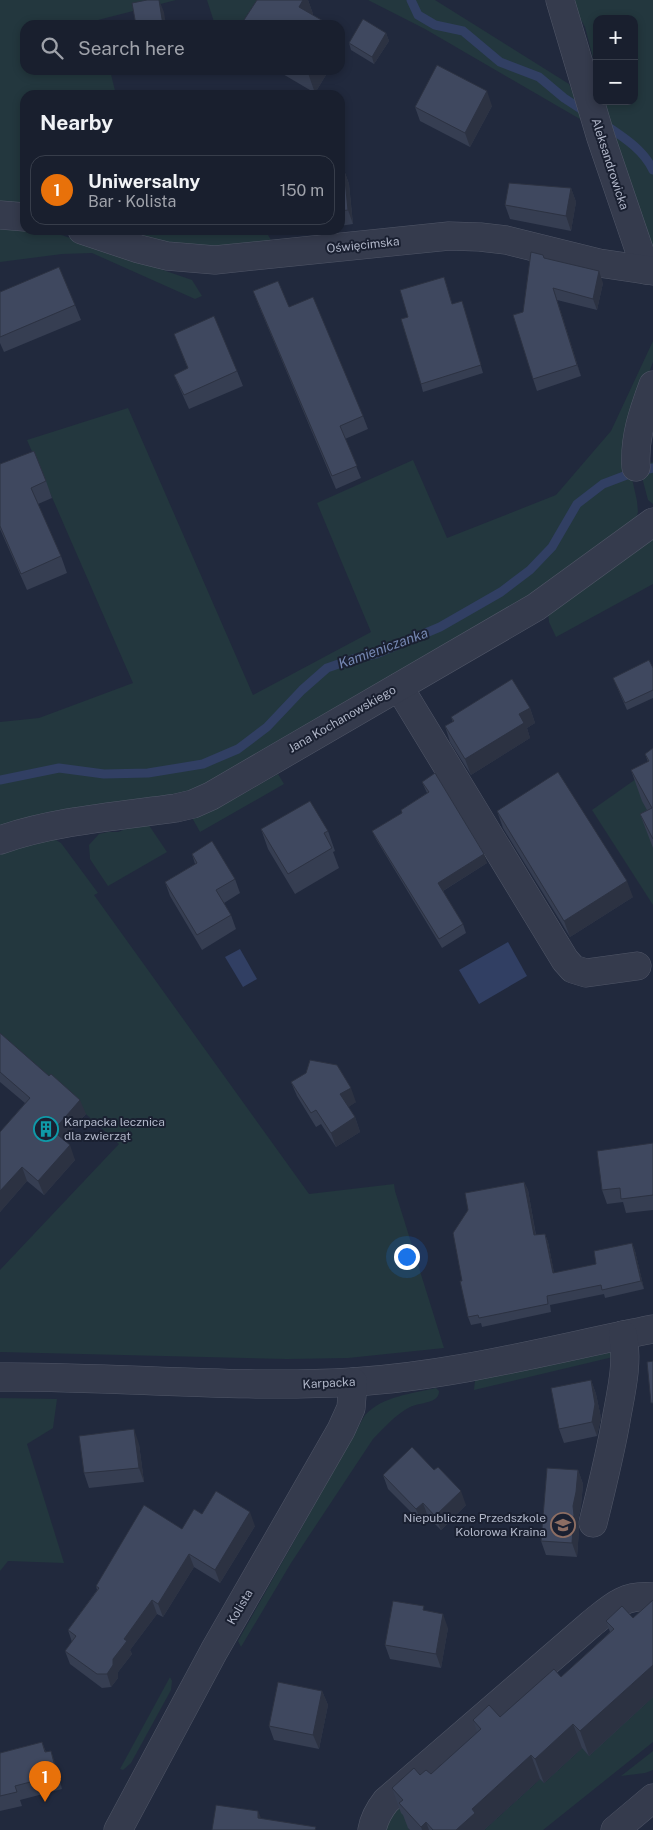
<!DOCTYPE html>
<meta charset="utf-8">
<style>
:root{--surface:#191f2e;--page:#262c3a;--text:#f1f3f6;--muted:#9fa2aa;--line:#373d4a;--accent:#ea580c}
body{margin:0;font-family:"Public Sans",sans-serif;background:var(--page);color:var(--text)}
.controls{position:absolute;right:15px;top:15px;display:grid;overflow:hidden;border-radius:10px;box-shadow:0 2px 8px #0003}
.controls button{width:45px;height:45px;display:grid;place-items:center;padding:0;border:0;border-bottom:1px solid var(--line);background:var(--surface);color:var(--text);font:25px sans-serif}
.you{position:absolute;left:406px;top:1256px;width:18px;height:18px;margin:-12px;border:4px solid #fff;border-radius:50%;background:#1a73e8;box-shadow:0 0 0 8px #1a73e833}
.badge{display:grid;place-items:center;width:32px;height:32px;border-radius:50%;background:var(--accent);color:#fff;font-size:16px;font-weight:700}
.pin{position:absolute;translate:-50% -41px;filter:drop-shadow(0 1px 2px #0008)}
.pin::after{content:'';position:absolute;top:26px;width:18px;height:15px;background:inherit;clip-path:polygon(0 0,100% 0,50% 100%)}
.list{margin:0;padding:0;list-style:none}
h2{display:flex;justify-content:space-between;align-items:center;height:65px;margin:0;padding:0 20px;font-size:21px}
h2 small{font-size:16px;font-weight:400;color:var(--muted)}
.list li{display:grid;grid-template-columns:32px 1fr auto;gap:15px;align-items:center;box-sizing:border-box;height:70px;margin:0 10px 10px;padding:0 10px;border:1px solid var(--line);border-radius:15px}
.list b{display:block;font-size:19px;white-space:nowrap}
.list p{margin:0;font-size:16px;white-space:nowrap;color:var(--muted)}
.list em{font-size:16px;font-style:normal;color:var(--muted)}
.icon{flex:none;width:28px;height:28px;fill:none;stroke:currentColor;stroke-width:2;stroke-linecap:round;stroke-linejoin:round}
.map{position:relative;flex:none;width:653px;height:1830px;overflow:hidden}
.search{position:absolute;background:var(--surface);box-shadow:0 2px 8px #0003;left:20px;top:20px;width:325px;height:55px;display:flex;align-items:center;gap:12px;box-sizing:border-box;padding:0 18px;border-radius:15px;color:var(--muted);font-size:19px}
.panel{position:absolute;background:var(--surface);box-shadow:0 2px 8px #0003;left:20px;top:90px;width:325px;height:145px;border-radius:15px}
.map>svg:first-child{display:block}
.green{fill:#23373e}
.water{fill:#313f63}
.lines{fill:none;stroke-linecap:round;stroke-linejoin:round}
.stream{stroke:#313f63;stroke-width:9}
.minor-casing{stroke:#505667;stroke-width:29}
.minor{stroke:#353b4d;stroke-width:28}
.wall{fill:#363e52}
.shaded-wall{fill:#2c3242}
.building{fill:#3f485f;stroke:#2c3242}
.labels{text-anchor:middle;stroke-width:4;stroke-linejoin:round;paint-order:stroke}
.street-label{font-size:12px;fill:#b0b6c8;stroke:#1a2031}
.poi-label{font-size:12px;fill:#b0b6c8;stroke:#1a2031;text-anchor:start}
.water-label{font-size:14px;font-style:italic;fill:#7587b2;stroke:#1a2031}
</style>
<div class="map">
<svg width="653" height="1830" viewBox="0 0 653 1830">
<rect width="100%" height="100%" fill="#21293d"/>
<!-- green -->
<g class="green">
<path d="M 0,0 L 176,0 L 98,20 L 98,25 L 25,25 L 25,70 L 110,70 L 116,95 L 25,95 L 25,207 L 0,207 Z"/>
<path d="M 207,0 L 259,0 L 243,25 L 215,25 Z"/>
<path d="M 368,0 L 435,0 L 569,84 L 585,122 L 425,29 Z"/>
<path d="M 570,0 L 653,0 L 653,250 L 633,194 L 604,101 L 634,101 L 634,19 L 597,19 L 597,73 L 585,27 Z"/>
<path d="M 0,224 L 25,230 L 47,230 L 192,280 L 202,296 L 195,299 L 92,253 L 62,254 L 0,262 Z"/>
<path d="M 113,230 L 265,230 L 274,245 L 199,249 Z"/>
<path d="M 653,341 L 653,362 L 645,383 L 631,474 L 637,501 L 638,512 L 636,518 L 529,597 L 192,795 L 0,828 L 0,722 L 39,718 L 133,683 L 27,440 L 128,408 L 253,695 L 371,632 L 317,503 L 413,460 L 447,538 L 556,495 L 611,431 Z"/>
<path d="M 653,462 L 653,504 L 648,500 L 639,466 Z"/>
<path d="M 653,533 L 653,584 L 556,637 L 549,622 L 548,612 Z"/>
<path d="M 653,767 L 653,905 L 592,810 Z"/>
<path d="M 278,774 L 284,784 L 200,832 L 190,814 L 239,796 Z"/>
<path d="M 146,821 L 167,852 L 108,886 L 90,859 L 89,845 L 99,834 L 108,832 L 118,832 Z"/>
<path d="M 48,839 L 56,840 L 61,843 L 98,893 L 94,895 L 309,1194 L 394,1184 L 395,1191 L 444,1348 L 348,1358 L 287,1359 L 0,1352 L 0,1270 L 119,1144 L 57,1088 L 0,1043 L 0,855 L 15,848 Z"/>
<path d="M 612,1352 L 613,1357 L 474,1390 L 475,1380 Z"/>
<path d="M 436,1388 L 439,1391 C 439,1404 420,1402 410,1407 C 396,1414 384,1428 373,1439 L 291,1563 L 241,1647 L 238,1641 L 365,1415 C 383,1396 411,1394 436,1388 Z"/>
<path d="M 0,1398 L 57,1399 L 53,1428 L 27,1444 L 64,1563 L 8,1561 L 0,1571 Z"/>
<path d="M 170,1677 L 172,1681 L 171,1690 L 131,1763 L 123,1770 L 120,1769 Z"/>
<path d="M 653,1697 L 653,1742 L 543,1830 L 484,1830 L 540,1779 L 544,1783 L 582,1748 L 589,1755 Z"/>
<path d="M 653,1751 L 653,1770 L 645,1773 L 621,1776 Z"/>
<path d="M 413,1787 L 412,1824 L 408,1828 L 410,1830 L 384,1830 L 386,1819 Z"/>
</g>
<!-- water -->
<g class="water">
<path d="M 508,942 L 527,976 L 479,1004 L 459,970 Z"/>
<path d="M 240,949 L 257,979 L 243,987 L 225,957 Z"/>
</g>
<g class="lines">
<!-- stream -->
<g class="stream">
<path d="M 411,0 L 418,15 L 435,25 L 463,31 L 500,62 L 539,77 L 564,98 L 587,113"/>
<path d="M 604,124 C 623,137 643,149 653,170"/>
<path d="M 0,780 L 59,768 L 104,774 L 148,773 L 203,764 L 238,749 L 267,727 L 302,690 L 327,668 L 353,659 L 376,654 L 440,627 L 501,592 L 530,570 L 552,547 L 577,504 L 603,484 L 632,473 L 653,468"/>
</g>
<defs>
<g id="minor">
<path d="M 560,0 L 601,138 L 646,270"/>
<path d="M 0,215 L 25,217"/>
<path d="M 82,230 L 139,249 L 167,256 L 215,260 L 449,236 L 480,237 L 506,240 L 599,263 L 653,271"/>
<path d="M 636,467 C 634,438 643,412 653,385"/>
<path d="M 399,687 L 565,960 L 573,969 L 586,973 L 637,966"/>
<path d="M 0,840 C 54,821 118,816 176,808 L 193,804 L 211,796 L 536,607 L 653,522"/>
<path d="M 0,1377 C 117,1376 235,1389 352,1382 C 454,1376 553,1349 653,1329"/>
<path d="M 593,1523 C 602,1487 611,1451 617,1415 C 622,1388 628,1362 623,1335"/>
<path d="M 118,1830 L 214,1651 L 341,1430 L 351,1408 L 353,1382"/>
<path d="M 372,1830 C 374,1818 379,1810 386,1801 L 591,1624 C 612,1607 624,1594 653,1597"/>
<path d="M 615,1830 L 653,1798"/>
</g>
</defs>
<!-- minor casing -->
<use href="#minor" class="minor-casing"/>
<!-- minor -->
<use href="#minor" class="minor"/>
</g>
<!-- wall -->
<g class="wall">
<path d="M 257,0 L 308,0 L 313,14 L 313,15 L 330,25 L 246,25 L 244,20 Z"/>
<path d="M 386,33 L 389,41 L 374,64 L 351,50 L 349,43 Z"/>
<path d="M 276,70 L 329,70 L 315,93 Z"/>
<path d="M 492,106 L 470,147 L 420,121 L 415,107 Z"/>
<path d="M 344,170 L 349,184 L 353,224 L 340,226 L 340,171 Z"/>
<path d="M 571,188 L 576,202 L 571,231 L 510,219 L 505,205 Z"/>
<path d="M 544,258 L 603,283 L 597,310 L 557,300 L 581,376 L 537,391 L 533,379 L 523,312 Z"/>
<path d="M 444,277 L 452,304 L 464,308 L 483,373 L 423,392 L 421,384 L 408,317 Z"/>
<path d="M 253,291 L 289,307 L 363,416 L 368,429 L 345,439 L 361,478 L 336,489 L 258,304 Z"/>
<path d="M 0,292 L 75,305 L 81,320 L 4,352 L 0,343 Z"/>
<path d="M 174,334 L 237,371 L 243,386 L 189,409 L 180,389 L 174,375 L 188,369 Z"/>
<path d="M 0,464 L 46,481 L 52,498 L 38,504 L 61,556 L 67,573 L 27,590 L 0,529 Z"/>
<path d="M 653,668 L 653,698 L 627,710 L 613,678 Z"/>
<path d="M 530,708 L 535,723 L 527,728 L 530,738 L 471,775 L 450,742 L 445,726 L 453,722 L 451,717 Z"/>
<path d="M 653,748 L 653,848 L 640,814 L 647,810 L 642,801 L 631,770 L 648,762 L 645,754 Z"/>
<path d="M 422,782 L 487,863 L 443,891 L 463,924 L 466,933 L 442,948 L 376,839 L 372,831 L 402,813 L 401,810 L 427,793 Z"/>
<path d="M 497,811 L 633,897 L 570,937 L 503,828 Z"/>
<path d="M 261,829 L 328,831 L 335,851 L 333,852 L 339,868 L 295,894 L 268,849 Z"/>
<path d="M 192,854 L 235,879 L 240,893 L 224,903 L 231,915 L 236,929 L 202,950 L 170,896 L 165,882 L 195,864 Z"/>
<path d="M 0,1033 L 86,1114 L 63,1139 L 75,1160 L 44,1195 L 27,1181 L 0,1212 L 0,1132 L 25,1103 L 0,1082 Z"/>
<path d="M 291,1082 L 356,1102 L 348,1107 L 355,1117 L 360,1132 L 336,1147 L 321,1124 L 316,1127 L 297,1096 Z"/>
<path d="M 653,1143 L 653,1210 L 626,1213 L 623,1202 L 607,1204 L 602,1190 Z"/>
<path d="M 524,1182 L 528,1190 L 536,1235 L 545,1234 L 548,1242 L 554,1273 L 596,1264 L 632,1243 L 635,1251 L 644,1289 L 605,1298 L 604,1294 L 550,1305 L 551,1312 L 482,1327 L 481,1323 L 471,1325 L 468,1317 L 462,1281 Z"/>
<path d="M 591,1380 L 596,1394 L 601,1418 L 597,1436 L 564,1443 L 559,1429 Z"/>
<path d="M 139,1444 L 144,1482 L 89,1488 L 84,1473 Z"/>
<path d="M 578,1470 L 583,1484 L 581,1506 L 578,1520 L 579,1530 L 577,1557 L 546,1555 L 541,1541 Z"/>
<path d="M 383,1475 L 466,1505 L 441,1530 L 428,1517 L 422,1523 L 388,1489 Z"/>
<path d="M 202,1514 L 255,1526 L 220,1583 L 194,1567 L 163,1617 L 157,1614 L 130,1650 L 132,1654 L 118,1672 L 118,1678 L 111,1687 L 102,1688 L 70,1664 L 65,1651 L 72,1642 L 68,1630 L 97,1590 L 96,1586 L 182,1529 Z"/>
<path d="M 653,1600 L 653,1697 L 589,1756 L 582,1748 L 544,1783 L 540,1779 L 484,1830 L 410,1830 L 408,1828 L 403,1815 L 401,1813 L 392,1788 L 420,1775 L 431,1774 L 477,1732 L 473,1720 L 500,1717 L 561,1677 L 610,1632 L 606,1621 L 633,1618 Z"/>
<path d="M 448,1628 L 441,1668 L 390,1659 L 385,1645 Z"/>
<path d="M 322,1691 L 328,1705 L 319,1749 L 274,1740 L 269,1726 Z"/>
<path d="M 42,1742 L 46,1752 L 56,1765 L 62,1789 L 20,1800 L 22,1806 L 0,1811 L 0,1753 Z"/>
</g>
<!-- shaded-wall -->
<g class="shaded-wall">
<path d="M 159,0 L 164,12 L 166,25 L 163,25 Z"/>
<path d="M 303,0 L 308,0 L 313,14 L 307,25 L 299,7 Z"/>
<path d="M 386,33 L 389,41 L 374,64 L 372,57 Z"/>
<path d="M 340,42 L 342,48 L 340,51 Z"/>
<path d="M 310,70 L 329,70 L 315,93 L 308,73 Z"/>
<path d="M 487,91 L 492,106 L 470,147 L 465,133 Z"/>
<path d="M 344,170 L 349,184 L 353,224 L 348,210 Z"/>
<path d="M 571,188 L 576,202 L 571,231 L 566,216 Z"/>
<path d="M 599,271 L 603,283 L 597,310 L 593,299 Z"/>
<path d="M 553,288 L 557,300 L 581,376 L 577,365 Z"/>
<path d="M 530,708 L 535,723 L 527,728 L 530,738 L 471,775 L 465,759 L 519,714 Z"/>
<path d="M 484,854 L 487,863 L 441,892 L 438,883 Z"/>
<path d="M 627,881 L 633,897 L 570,937 L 564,921 Z"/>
<path d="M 351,1088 L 356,1102 L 346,1109 L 340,1094 Z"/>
<path d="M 80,1100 L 86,1114 L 58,1145 L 53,1131 Z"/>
<path d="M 355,1117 L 360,1132 L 336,1147 L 331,1133 Z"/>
<path d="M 70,1145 L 75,1160 L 44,1195 L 38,1181 Z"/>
<path d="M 22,1167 L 27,1181 L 0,1212 L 0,1191 Z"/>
<path d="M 524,1182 L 528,1190 L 537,1243 L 534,1235 Z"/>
<path d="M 545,1234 L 548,1242 L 556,1282 L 553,1273 Z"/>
<path d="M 632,1243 L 635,1251 L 644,1289 L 641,1281 Z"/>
<path d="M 591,1380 L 596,1394 L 601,1418 L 597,1436 L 592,1422 Z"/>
<path d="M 134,1429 L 139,1444 L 144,1482 L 139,1468 Z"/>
<path d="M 578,1470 L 583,1484 L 581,1506 L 578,1520 L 579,1530 L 577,1557 L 572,1543 L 573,1506 Z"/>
<path d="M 461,1491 L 466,1505 L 441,1530 L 435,1516 Z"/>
<path d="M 423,1503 L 428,1517 L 422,1523 L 416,1509 Z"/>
<path d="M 250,1512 L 255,1526 L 220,1583 L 215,1570 Z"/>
<path d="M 189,1554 L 194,1567 L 163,1617 L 158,1604 Z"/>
<path d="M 152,1600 L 157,1614 L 130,1650 L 132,1654 L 118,1672 L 118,1678 L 111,1687 L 107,1674 L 113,1659 L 124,1639 Z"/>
<path d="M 443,1614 L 448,1628 L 441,1668 L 436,1654 Z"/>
<path d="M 653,1665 L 653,1697 L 589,1756 L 580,1731 Z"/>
<path d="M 322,1691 L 328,1705 L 319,1749 L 313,1735 Z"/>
<path d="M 573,1724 L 582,1748 L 544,1783 L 535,1759 Z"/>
<path d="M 51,1751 L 56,1765 L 62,1789 L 57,1775 Z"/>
<path d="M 531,1755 L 540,1779 L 484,1830 L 456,1830 L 472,1809 Z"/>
<path d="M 258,1811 L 264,1825 L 258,1818 Z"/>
<path d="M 426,1822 L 429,1830 L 422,1830 L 421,1827 Z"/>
</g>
<!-- building -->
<g class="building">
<path d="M 147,0 L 159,0 L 163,25 L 136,25 L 132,3 Z"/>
<path d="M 257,0 L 303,0 L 299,7 L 330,25 L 252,25 L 244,20 Z"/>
<path d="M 363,19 L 386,33 L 372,57 L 349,43 Z"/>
<path d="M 437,65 L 487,91 L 465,133 L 415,107 Z"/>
<path d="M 302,70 L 310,70 L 308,73 Z"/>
<path d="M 344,170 L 348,210 L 340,211 L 340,171 Z"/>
<path d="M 509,183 L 571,188 L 566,216 L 505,205 Z"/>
<path d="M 531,252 L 543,255 L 544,258 L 599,271 L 593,299 L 553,288 L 577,365 L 533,379 L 513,315 L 523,312 Z"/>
<path d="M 59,267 L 75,305 L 0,337 L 0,292 Z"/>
<path d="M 444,277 L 452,304 L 462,301 L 481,365 L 421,384 L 401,319 L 408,317 L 400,290 Z"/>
<path d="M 278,281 L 289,307 L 313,297 L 363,416 L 340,426 L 357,466 L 332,476 L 253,291 Z"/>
<path d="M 214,316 L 237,371 L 184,395 L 174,375 L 188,368 L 174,334 Z"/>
<path d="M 34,451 L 46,481 L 31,488 L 61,556 L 21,574 L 0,526 L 0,464 Z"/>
<path d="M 649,660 L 653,668 L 653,690 L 625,703 L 613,678 Z"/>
<path d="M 512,679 L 530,708 L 519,714 L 524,723 L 465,759 L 445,726 L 454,721 L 451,717 Z"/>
<path d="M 653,748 L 653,839 L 640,814 L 652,808 L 631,770 L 649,761 L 645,754 Z"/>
<path d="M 558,772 L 627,881 L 564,921 L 497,811 Z"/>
<path d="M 435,773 L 484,854 L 438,883 L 463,924 L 439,939 L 372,831 L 402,813 L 401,810 L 429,792 L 422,782 Z"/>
<path d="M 310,801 L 328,831 L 324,833 L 332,848 L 288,874 L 261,829 Z"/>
<path d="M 212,841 L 235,879 L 216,890 L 231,915 L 197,935 L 165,882 L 197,863 L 192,854 Z"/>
<path d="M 0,1033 L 49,1076 L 51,1074 L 80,1100 L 53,1131 L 70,1145 L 38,1181 L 22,1167 L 0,1191 L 0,1132 L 30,1098 L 0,1072 Z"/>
<path d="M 310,1060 L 337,1065 L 351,1088 L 340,1094 L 355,1117 L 331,1133 L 316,1110 L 311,1113 L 291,1082 L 306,1073 Z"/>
<path d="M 653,1143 L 653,1195 L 621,1199 L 620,1188 L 602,1190 L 597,1151 Z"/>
<path d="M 524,1182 L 534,1235 L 545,1234 L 553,1273 L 596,1264 L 594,1251 L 632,1243 L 641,1281 L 602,1290 L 601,1285 L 547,1296 L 548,1304 L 479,1318 L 478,1315 L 468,1317 L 460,1281 L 462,1281 L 453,1233 L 468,1210 L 465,1193 Z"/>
<path d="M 653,1361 L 653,1403 L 651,1403 L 647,1362 Z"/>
<path d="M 591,1380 L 595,1404 L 592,1422 L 559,1429 L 551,1388 Z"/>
<path d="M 134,1429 L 139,1468 L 84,1473 L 79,1436 Z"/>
<path d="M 412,1447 L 434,1470 L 438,1467 L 461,1491 L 435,1516 L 423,1503 L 416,1509 L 383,1475 Z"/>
<path d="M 547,1468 L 578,1470 L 576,1492 L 573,1506 L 574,1515 L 572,1543 L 541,1541 Z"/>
<path d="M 216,1491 L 250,1512 L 215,1570 L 189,1554 L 158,1604 L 152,1600 L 124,1639 L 127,1641 L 113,1659 L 113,1665 L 107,1674 L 97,1674 L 65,1651 L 76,1636 L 68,1630 L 99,1588 L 96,1586 L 144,1505 L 182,1529 L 194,1509 L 202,1514 Z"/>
<path d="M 653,1600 L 653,1665 L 580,1731 L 573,1724 L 535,1759 L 531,1755 L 472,1809 L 475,1813 L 456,1830 L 433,1830 L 426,1822 L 421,1827 L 399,1803 L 403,1800 L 392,1788 L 414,1768 L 420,1775 L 426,1770 L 431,1774 L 481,1729 L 473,1720 L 489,1705 L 500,1717 L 554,1669 L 561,1677 L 614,1629 L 606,1621 L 622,1606 L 633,1618 Z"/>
<path d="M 393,1601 L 424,1606 L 423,1610 L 443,1614 L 436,1654 L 385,1645 Z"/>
<path d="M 278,1682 L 322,1691 L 313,1735 L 269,1726 Z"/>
<path d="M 42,1742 L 45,1752 L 51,1751 L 57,1775 L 15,1786 L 17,1792 L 0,1796 L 0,1753 Z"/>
<path d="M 216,1805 L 258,1811 L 258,1818 L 316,1827 L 315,1830 L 212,1830 Z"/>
</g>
<!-- icons -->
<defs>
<symbol id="building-ring" viewBox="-11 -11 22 22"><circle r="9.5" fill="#1a2031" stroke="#0f9aa8" stroke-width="1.5"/><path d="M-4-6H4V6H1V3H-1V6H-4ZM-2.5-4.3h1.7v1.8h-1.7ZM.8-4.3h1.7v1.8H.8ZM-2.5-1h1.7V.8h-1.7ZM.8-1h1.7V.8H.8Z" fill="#0f9aa8"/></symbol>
<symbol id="school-ring" viewBox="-11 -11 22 22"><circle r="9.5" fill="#1a2031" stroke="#8d6e63" stroke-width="1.5"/><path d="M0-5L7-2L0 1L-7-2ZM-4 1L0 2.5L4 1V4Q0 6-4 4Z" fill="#8d6e63"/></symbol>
</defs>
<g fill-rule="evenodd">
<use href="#building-ring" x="32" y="1115" width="28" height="28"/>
<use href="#school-ring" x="549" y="1511" width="28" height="28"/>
</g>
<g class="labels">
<!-- street labels -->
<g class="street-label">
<text transform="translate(610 164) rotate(72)" y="4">Aleksandrowicka</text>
<text transform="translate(363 245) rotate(-6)" y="4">Oświęcimska</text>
<text transform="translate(342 719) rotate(-30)" y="4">Jana Kochanowskiego</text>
<text transform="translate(329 1383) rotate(-3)" y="4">Karpacka</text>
<text transform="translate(240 1607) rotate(-60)" y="4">Kolista</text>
</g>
<!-- poi labels -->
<g class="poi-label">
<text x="64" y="1126">Karpacka lecznica<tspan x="64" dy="14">dla zwierząt</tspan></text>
<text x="546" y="1522" text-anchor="end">Niepubliczne Przedszkole<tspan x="546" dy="14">Kolorowa Kraina</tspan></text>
</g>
<!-- water labels -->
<g class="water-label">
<text transform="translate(383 648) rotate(-20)" y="5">Kamieniczanka</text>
</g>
</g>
</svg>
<div class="controls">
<button>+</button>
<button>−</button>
</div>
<div class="you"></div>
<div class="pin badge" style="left:45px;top:1802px;background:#e8710a">1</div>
<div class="search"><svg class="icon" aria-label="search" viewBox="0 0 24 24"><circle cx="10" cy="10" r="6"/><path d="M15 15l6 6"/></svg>Search here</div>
<section class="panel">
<h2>Nearby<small></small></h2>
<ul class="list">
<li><span class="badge" style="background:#e8710a">1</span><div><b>Uniwersalny</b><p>Bar · Kolista</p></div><em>150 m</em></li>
</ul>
</section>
</div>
